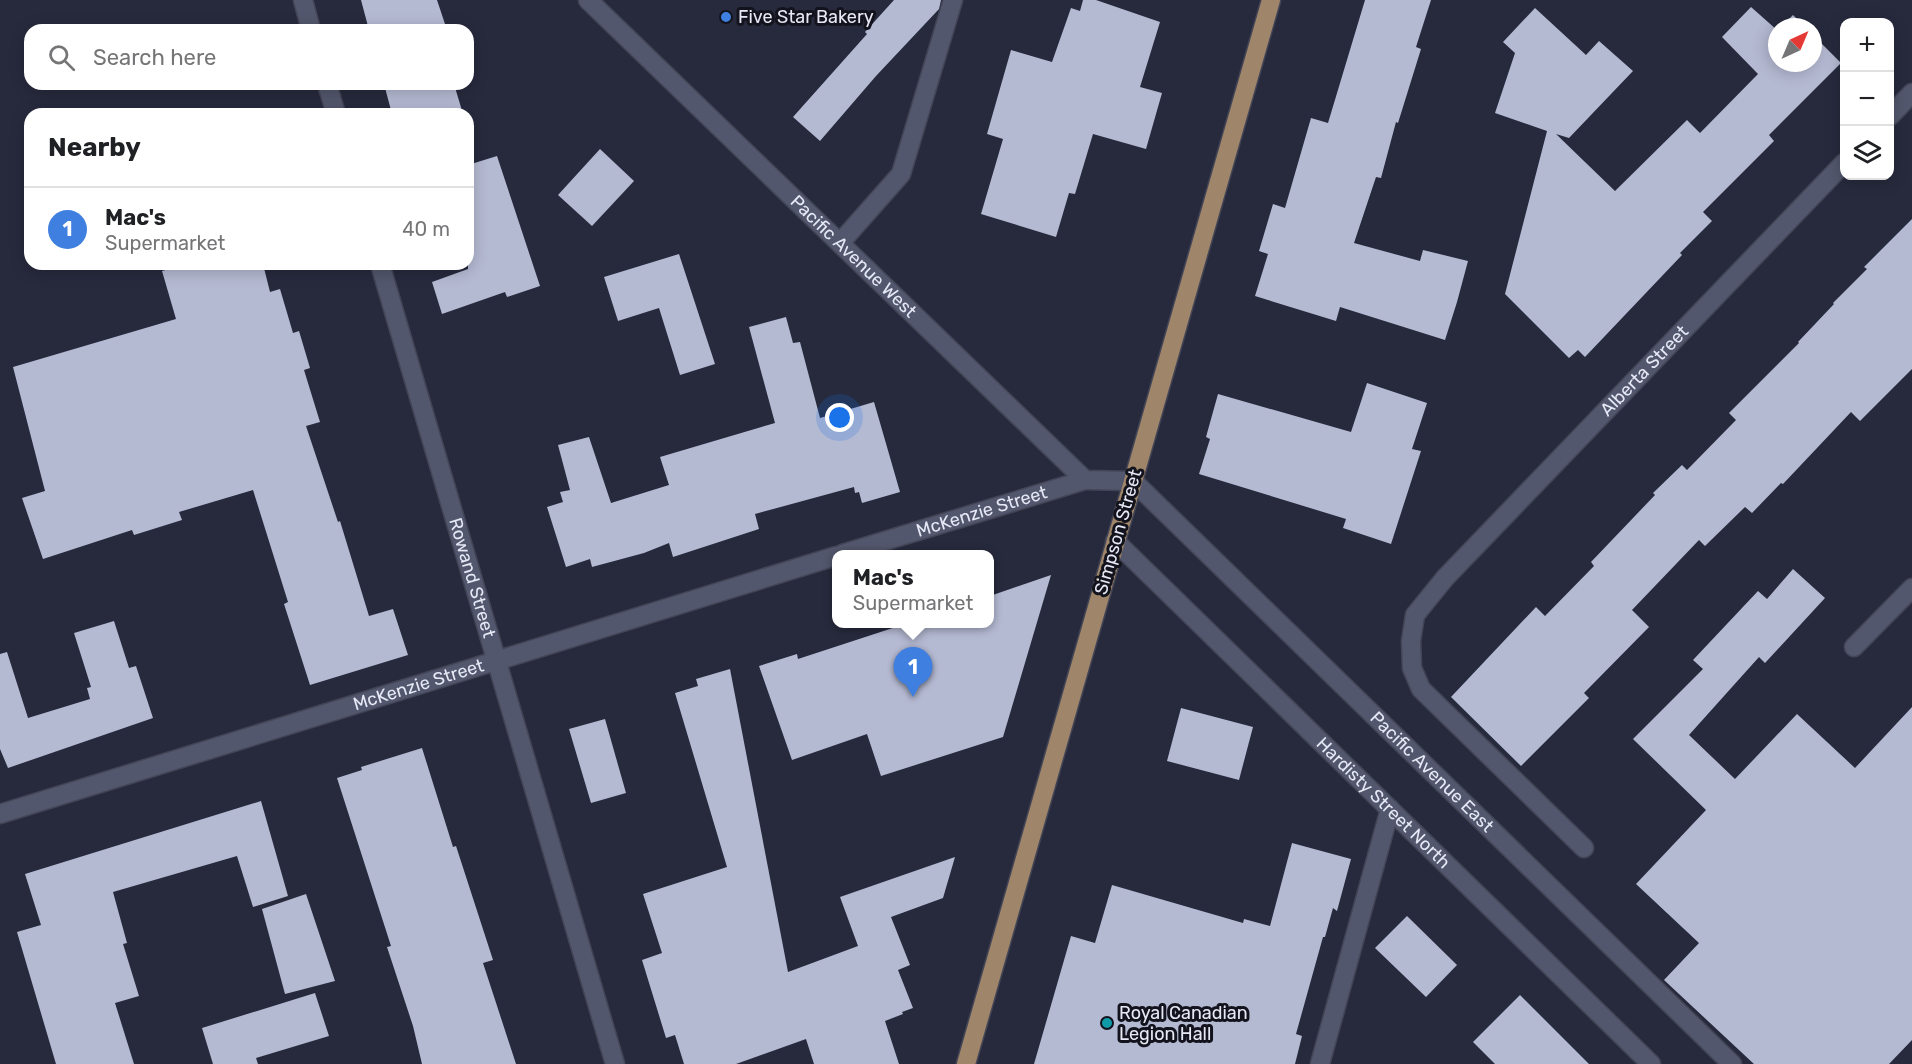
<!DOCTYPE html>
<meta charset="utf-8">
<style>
:root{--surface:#fff;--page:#f6f6f6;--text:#202124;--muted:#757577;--line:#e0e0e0;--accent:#0b8043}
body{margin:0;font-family:Rubik,sans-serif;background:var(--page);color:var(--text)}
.controls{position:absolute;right:18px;top:18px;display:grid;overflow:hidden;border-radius:12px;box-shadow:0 3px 15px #0003}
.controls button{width:54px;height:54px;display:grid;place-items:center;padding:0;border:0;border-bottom:2px solid var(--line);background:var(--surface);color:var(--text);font:30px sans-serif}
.compass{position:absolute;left:1768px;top:18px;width:54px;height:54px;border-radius:50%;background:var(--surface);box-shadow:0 3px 15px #0003;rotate:44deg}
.you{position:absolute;left:840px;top:418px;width:21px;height:21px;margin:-15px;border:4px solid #fff;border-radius:50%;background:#1a73e8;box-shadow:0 0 0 9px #1a73e833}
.badge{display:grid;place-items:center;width:39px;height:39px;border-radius:50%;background:var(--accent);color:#fff;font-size:20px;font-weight:700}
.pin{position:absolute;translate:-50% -50px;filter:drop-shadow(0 2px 3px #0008)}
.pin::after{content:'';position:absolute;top:32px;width:21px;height:18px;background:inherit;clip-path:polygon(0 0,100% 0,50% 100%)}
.popup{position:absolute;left:832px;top:550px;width:162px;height:78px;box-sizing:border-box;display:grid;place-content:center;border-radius:12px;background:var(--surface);filter:drop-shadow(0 2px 4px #0005);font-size:20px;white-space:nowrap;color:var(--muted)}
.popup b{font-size:22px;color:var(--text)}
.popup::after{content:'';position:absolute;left:50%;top:100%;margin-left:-12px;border:12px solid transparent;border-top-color:var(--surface)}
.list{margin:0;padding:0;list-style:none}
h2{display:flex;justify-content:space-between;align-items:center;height:78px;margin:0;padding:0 24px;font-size:26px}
h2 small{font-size:20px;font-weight:400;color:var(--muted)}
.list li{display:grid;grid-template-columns:39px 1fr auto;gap:18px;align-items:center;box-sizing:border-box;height:84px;padding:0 24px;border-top:2px solid var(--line)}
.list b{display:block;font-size:22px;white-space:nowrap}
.list p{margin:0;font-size:20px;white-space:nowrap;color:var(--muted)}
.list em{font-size:20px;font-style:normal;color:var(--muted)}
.icon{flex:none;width:33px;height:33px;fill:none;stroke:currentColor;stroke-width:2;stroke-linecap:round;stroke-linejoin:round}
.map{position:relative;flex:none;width:1912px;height:1064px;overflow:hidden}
.search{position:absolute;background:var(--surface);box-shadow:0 3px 15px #0003;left:24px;top:24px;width:450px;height:66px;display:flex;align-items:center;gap:15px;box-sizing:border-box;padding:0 21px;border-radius:18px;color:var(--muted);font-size:22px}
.panel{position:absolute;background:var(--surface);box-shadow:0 3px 15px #0003;left:24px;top:108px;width:450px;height:162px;border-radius:18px}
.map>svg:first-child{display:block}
.building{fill:#b5bad3}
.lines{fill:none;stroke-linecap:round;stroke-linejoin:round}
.minor-casing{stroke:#434556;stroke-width:21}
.major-casing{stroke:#434556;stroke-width:21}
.minor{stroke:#53576d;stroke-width:18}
.major{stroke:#9f8569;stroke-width:18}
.shop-dot{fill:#3f7fe0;stroke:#12131c;stroke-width:2}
.culture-dot{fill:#0f9aa8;stroke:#12131c;stroke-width:2}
.labels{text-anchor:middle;stroke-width:6;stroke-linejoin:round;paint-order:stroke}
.poi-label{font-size:18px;fill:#e6e8f6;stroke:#12131c;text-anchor:start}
.street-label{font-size:18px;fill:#e6e8f6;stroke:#12131c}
</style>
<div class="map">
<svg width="1912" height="1064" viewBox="0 0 1912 1064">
<rect width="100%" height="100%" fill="#272a3d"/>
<!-- building -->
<g class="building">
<path d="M 361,0 L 437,0 L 447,30 L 369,30 Z"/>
<path d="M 894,0 L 941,0 L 939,9 L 876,76 L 820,141 L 793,117 L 867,34 L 865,32 Z"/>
<path d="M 1083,0 L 1096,0 L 1160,22 L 1140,87 L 1162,93 L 1146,149 L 1093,134 L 1075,194 L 1069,193 L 1056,237 L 981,214 L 1003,139 L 987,134 L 1011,50 L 1052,62 L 1071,8 L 1080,11 Z"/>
<path d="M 1365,0 L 1431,0 L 1416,47 L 1421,49 L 1398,123 L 1396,122 L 1381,178 L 1376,177 L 1354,243 L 1420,261 L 1423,250 L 1468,261 L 1457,302 L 1445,340 L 1340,307 L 1336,321 L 1255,296 L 1268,254 L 1259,251 L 1273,204 L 1285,208 L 1311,118 L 1328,123 Z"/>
<path d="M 1751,7 L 1777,30 L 1777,63 L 1813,63 L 1813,35 L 1841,63 L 1769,135 L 1774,141 L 1703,212 L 1712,221 L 1680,253 L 1682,255 L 1585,357 L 1578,350 L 1569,358 L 1505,294 L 1547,131 L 1495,113 L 1515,53 L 1503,42 L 1535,8 L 1586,55 L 1599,41 L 1633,71 L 1569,138 L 1556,134 L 1615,191 L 1687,120 L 1700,133 L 1758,74 L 1722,37 Z"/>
<path d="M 1793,15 L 1805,27 L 1781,27 Z"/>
<path d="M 384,84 L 454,84 L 463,114 L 392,114 Z"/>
<path d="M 600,149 L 634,181 L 592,226 L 558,195 Z"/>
<path d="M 497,156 L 540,286 L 507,297 L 505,292 L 442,314 L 432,282 L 468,269 L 468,165 Z"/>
<path d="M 1912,219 L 1912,369 L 1860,421 L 1851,412 L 1783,484 L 1781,483 L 1752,513 L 1745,507 L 1705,546 L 1699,540 L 1632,610 L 1649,627 L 1584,693 L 1589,698 L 1521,766 L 1451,697 L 1536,607 L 1545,616 L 1594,566 L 1591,562 L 1655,495 L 1653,493 L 1682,465 L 1687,470 L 1736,420 L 1729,413 L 1799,343 L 1798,342 L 1834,304 L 1833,303 L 1867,269 L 1864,267 Z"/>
<path d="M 679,254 L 715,364 L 680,375 L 659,308 L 618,321 L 604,277 Z"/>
<path d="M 186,264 L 263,264 L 270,292 L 280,289 L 293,333 L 299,331 L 310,368 L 304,370 L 320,422 L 306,426 L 338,522 L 340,521 L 369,616 L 393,609 L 408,655 L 310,685 L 284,604 L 288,602 L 253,490 L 179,512 L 182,520 L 134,535 L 132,530 L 43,559 L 22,498 L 45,491 L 13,367 L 176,319 L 162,271 Z"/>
<path d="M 786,317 L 793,343 L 800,342 L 820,418 L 874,402 L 900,492 L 862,503 L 859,492 L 855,493 L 854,487 L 755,514 L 759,529 L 673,557 L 669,543 L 644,553 L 592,567 L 590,559 L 566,567 L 547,507 L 563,502 L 560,492 L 570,490 L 558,445 L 589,437 L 611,503 L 669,485 L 660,457 L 775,423 L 749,327 Z"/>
<path d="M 1367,383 L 1427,403 L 1412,449 L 1421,451 L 1391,544 L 1343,528 L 1346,519 L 1199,474 L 1210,439 L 1206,437 L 1218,394 L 1351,432 Z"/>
<path d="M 1793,569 L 1825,598 L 1765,663 L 1759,657 L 1689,735 L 1735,779 L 1797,714 L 1855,768 L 1912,707 L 1912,1040 L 1889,1064 L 1754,1064 L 1664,980 L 1699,943 L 1636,884 L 1706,810 L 1633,739 L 1703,669 L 1693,660 L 1758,591 L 1767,599 Z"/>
<path d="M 1051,575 L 1003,737 L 881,776 L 867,734 L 792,760 L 759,666 L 797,654 L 798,659 L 905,624 L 990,624 L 990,596 Z"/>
<path d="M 114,621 L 129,668 L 136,666 L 153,718 L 8,768 L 0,749 L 0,654 L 7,652 L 28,718 L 90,699 L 87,688 L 91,687 L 74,633 Z"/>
<path d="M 730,669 L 788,972 L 858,946 L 840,897 L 955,857 L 943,898 L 891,917 L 910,965 L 898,970 L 913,1008 L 902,1012 L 903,1014 L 885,1021 L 899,1064 L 814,1064 L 806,1039 L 736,1064 L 684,1064 L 675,1035 L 666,1038 L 642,960 L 662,953 L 643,894 L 727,867 L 675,693 L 698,686 L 696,679 Z"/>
<path d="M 1181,708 L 1253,727 L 1239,780 L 1167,761 Z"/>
<path d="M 605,719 L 626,793 L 591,803 L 569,729 Z"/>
<path d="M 422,748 L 453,847 L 456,846 L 493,960 L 483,963 L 516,1064 L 422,1064 L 413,1026 L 387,947 L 391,946 L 337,778 L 362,770 L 361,767 Z"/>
<path d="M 261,801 L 288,896 L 253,907 L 237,856 L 113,892 L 127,943 L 123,944 L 139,996 L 115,1003 L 134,1064 L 56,1064 L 17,932 L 41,925 L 25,874 Z"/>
<path d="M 1292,843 L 1351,859 L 1337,911 L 1333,908 L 1325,937 L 1323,937 L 1296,1034 L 1302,1036 L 1295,1064 L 1034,1064 L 1071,936 L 1095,943 L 1112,885 L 1243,923 L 1244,919 L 1270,926 Z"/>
<path d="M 306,894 L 335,981 L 285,994 L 262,909 Z"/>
<path d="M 1407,916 L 1457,965 L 1426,997 L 1375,948 Z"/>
<path d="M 315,993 L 329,1036 L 256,1058 L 258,1064 L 213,1064 L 202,1028 Z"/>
<path d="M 1520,995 L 1589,1064 L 1495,1064 L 1473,1042 Z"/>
</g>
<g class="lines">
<defs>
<g id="minor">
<path d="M 303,0 L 311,30"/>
<path id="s1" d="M 588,0 L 1085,480 L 1133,481 L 1732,1064"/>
<path d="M 327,84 L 336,114"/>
<path d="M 1890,116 L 1912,93"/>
<path d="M 840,243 L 901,174 L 953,0"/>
<path id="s2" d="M 380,264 L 615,1064"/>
<path id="s3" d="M 1115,541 L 1651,1064"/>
<path id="s4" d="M 842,554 L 1085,480"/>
<path d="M 1854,647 L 1912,588"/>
<path id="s5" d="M 0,814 L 836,556"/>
<path id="s6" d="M 1584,848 L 1421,689 L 1412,668 L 1411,641 L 1415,615 L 1445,578 L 1844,163"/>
<path d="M 1320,1064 L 1390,809"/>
</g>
<path id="major" d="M 966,1064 L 1271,0"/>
</defs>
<!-- minor casing -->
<use href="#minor" class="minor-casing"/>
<!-- major casing -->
<use href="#major" class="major-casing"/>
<!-- minor -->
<use href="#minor" class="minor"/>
<!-- major -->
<use href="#major" class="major"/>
</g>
<!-- markers -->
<circle class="shop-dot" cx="726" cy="17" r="6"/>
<circle class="culture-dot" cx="1107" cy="1023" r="6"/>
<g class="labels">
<!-- poi labels -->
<g class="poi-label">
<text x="738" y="23">Five Star Bakery</text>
<text x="1119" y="1019">Royal Canadian<tspan x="1119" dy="21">Legion Hall</tspan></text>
</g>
<!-- street labels -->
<g class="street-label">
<text dy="6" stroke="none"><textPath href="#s1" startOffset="369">Pacific Avenue West</textPath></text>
<text dy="6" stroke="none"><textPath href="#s6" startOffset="639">Alberta Street</textPath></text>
<text dy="6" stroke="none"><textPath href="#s4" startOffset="146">McKenzie Street</textPath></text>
<text transform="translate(1118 532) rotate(-74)" y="6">Simpson Street</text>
<text dy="6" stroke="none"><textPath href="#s2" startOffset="327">Rowand Street</textPath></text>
<text dy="6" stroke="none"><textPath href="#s5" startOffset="438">McKenzie Street</textPath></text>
<text dy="6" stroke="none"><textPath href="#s1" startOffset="1156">Pacific Avenue East</textPath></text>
<text dy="6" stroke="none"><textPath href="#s3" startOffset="375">Hardisty Street North</textPath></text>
</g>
</g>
</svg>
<div class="controls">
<button>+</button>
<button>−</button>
<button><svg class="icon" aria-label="layers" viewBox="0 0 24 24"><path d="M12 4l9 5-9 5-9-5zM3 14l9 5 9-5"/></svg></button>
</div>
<svg class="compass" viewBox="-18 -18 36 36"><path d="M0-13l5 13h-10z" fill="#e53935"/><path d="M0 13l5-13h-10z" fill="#757577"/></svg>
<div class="you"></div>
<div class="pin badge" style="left:913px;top:697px;background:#3f7fe0">1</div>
<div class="popup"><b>Mac's</b>Supermarket</div>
<div class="search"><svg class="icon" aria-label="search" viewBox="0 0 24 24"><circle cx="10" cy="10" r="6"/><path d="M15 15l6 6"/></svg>Search here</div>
<section class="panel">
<h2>Nearby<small></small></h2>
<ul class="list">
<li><span class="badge" style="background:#3f7fe0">1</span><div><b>Mac's</b><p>Supermarket</p></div><em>40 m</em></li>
</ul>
</section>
</div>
